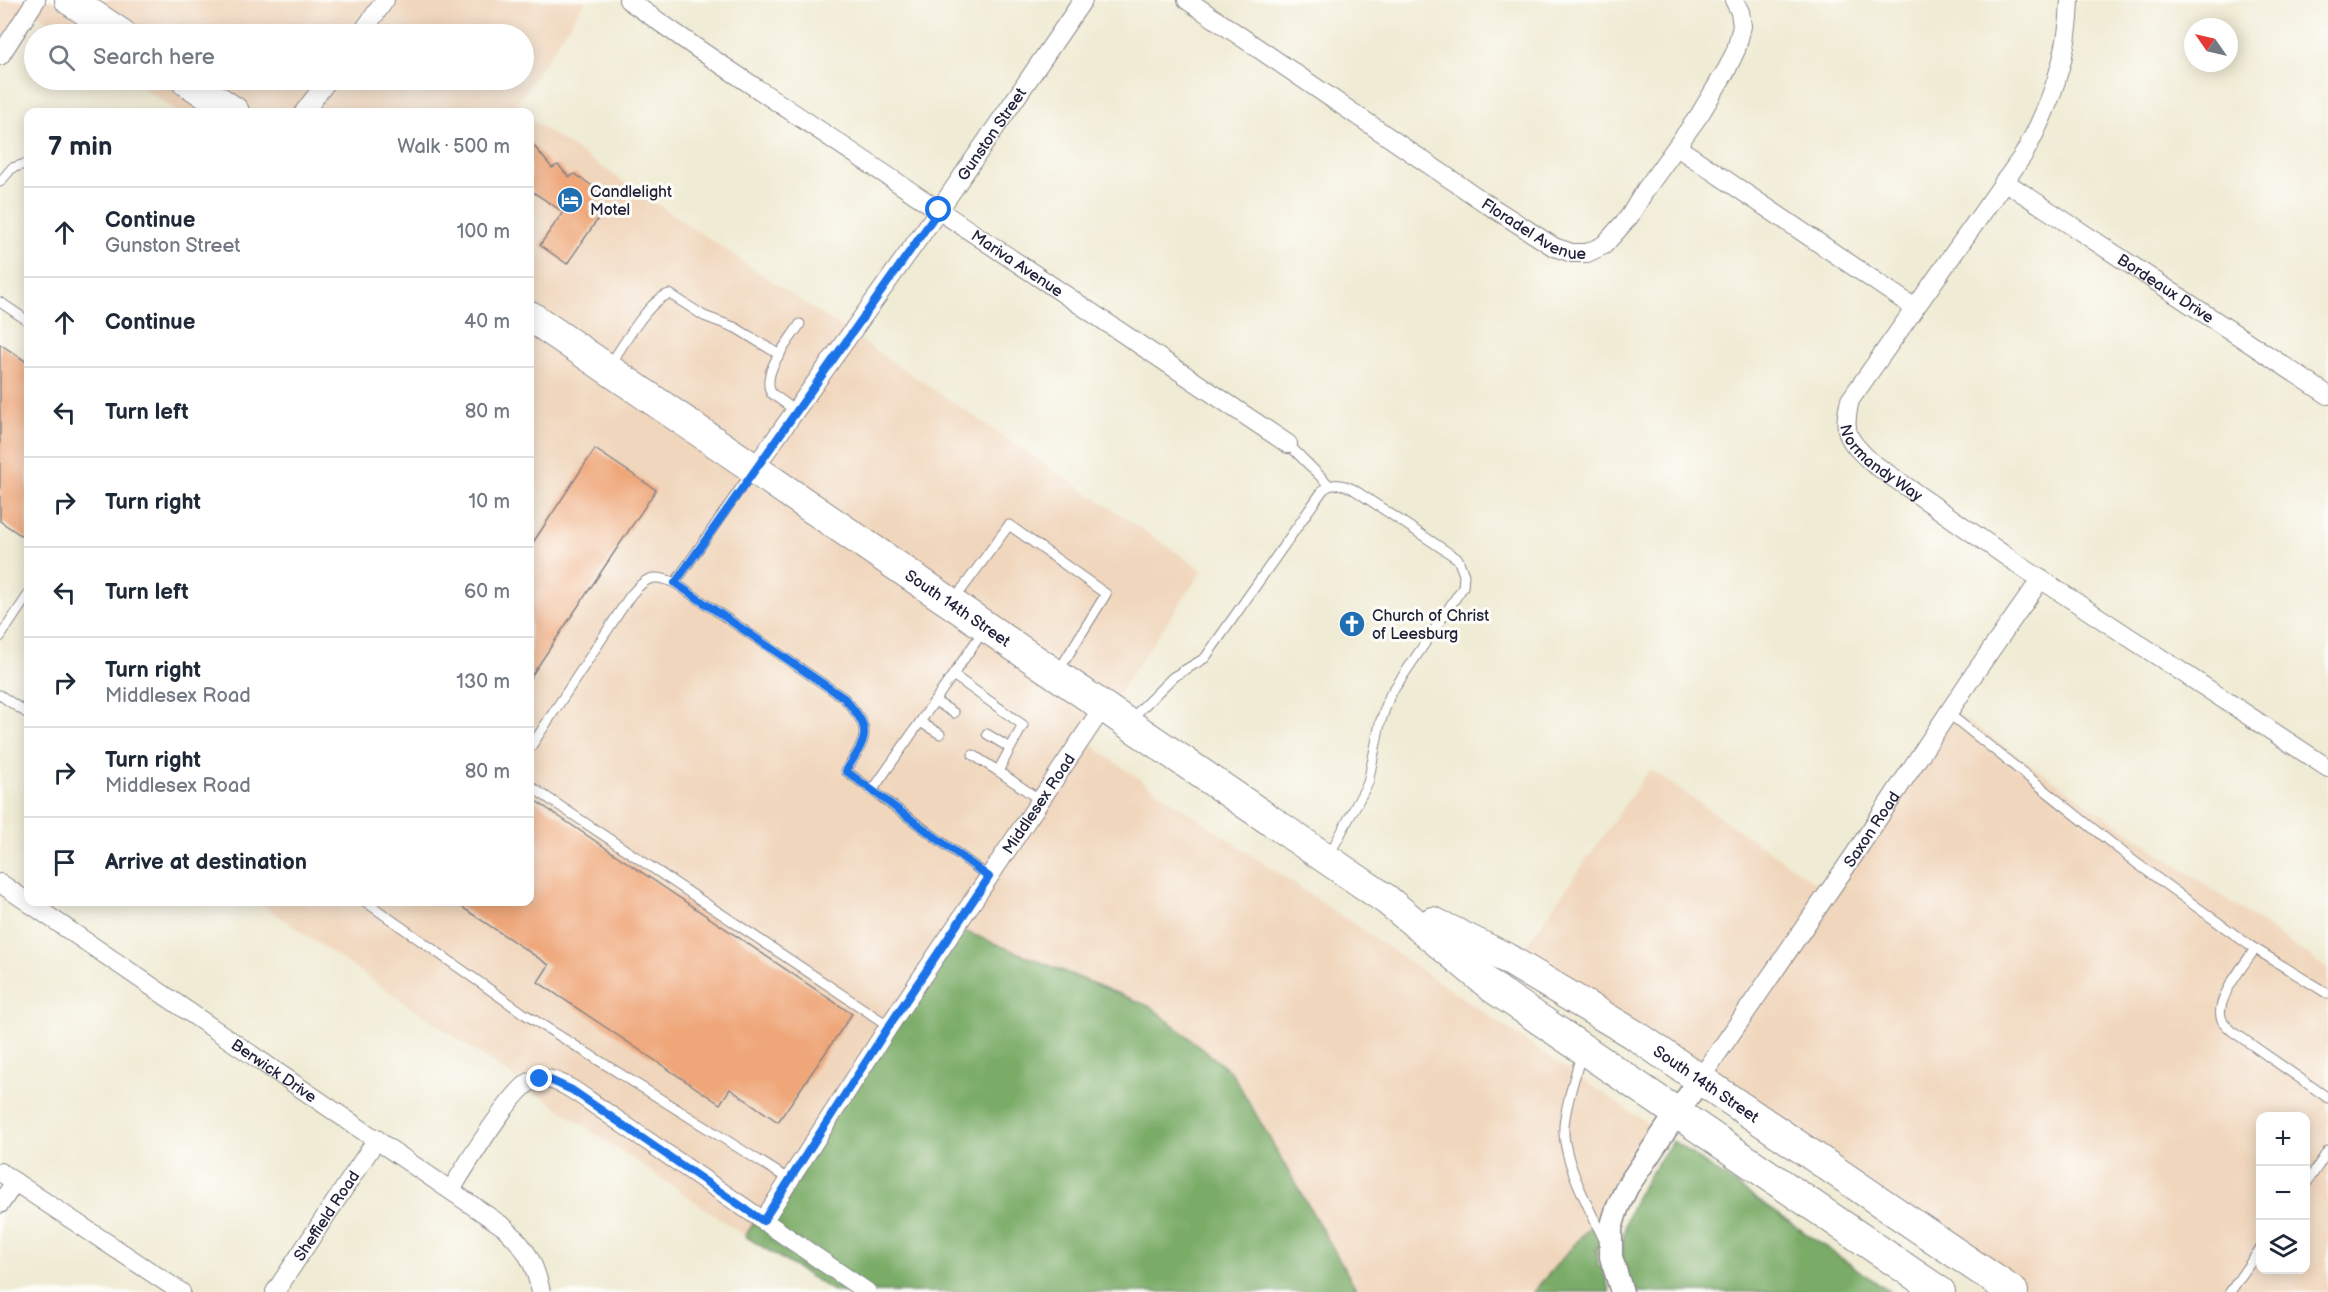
<!DOCTYPE html>
<meta charset="utf-8">
<style>
:root{--surface:#fff;--page:#f6f6f7;--text:#1f2937;--muted:#747a83;--line:#e0e1e3}
body{margin:0;font-family:"Balsamiq Sans",sans-serif;background:var(--page);color:var(--text)}
.controls{position:absolute;right:18px;bottom:18px;display:grid;overflow:hidden;border-radius:12px;box-shadow:0 3px 15px #0003}
.controls button{width:54px;height:54px;display:grid;place-items:center;padding:0;border:0;border-bottom:2px solid var(--line);background:var(--surface);color:var(--text);font:30px sans-serif}
.compass{position:absolute;left:2184px;top:18px;width:54px;height:54px;border-radius:50%;background:var(--surface);box-shadow:0 3px 15px #0003;rotate:304deg}
.stop{position:absolute;width:18px;height:18px;margin:-14px;border:4px solid #1a73e8;border-radius:50%;background:#fff}
.stop.end{background:#1a73e8;border-color:#fff;box-shadow:0 2px 6px #0008}
.list{margin:0;padding:0;list-style:none}
h2{display:flex;justify-content:space-between;align-items:center;height:78px;margin:0;padding:0 24px;font-size:26px}
h2 small{font-size:20px;font-weight:400;color:var(--muted)}
.list li{display:grid;grid-template-columns:39px 1fr auto;gap:18px;align-items:center;box-sizing:border-box;height:90px;padding:0 24px;border-top:2px solid var(--line)}
.list b{display:block;font-size:22px;white-space:nowrap}
.list p{margin:0;font-size:20px;white-space:nowrap;color:var(--muted)}
.list em{font-size:20px;font-style:normal;color:var(--muted)}
.icon{flex:none;width:33px;height:33px;fill:none;stroke:currentColor;stroke-width:2;stroke-linecap:round;stroke-linejoin:round}
.map{position:relative;flex:none;width:2328px;height:1292px;overflow:hidden}
.search{position:absolute;background:var(--surface);box-shadow:0 3px 15px #0003;left:24px;top:24px;width:510px;height:66px;display:flex;align-items:center;gap:15px;box-sizing:border-box;padding:0 21px;border-radius:33px;color:var(--muted);font-size:22px}
.panel{position:absolute;background:var(--surface);box-shadow:0 3px 15px #0003;left:24px;top:108px;width:510px;height:798px;border-radius:12px}
.map>svg:first-child{display:block}
.built{fill:#f0d6bc;fill-rule:evenodd}
.forest{fill:#7aac67;stroke:#4e6751;stroke-width:1.5}
.building{fill:#efa77a}
.lines{fill:none;stroke-linecap:round;stroke-linejoin:round}
.service-casing{stroke:#898688;stroke-width:11}
.minor-casing{stroke:#898688;stroke-width:20}
.tertiary-casing{stroke:#898688;stroke-width:25}
.trunk-casing{stroke:#898688;stroke-width:32}
.service{stroke:#fff;stroke-width:9}
.minor{stroke:#fff;stroke-width:18}
.tertiary{stroke:#fff;stroke-width:22}
.trunk{stroke:#fff;stroke-width:30}
.route{stroke:#1a73e8;stroke-width:8}
.labels{text-anchor:middle;stroke-width:6;stroke-linejoin:round;paint-order:stroke}
.street-label{font-size:16px;fill:#22223b;stroke:#fdfcf7}
.poi-label{font-size:16px;fill:#22223b;stroke:#fdfcf7;text-anchor:start}
</style>
<div class="map">
<svg width="2328" height="1292" viewBox="0 0 2328 1292">
<rect width="100%" height="100%" fill="#fdfcf7"/>
<filter id="ink" filterUnits="userSpaceOnUse"><feTurbulence type="fractalNoise" baseFrequency=".0167" numOctaves="2"/><feDisplacementMap in="SourceGraphic" scale="12" xChannelSelector="R" yChannelSelector="G"/><feConvolveMatrix kernelMatrix="1 2 1 2 8 2 1 2 1" color-interpolation-filters="sRGB"/></filter>
<filter id="wash" filterUnits="userSpaceOnUse"><feTurbulence type="fractalNoise" baseFrequency=".008" numOctaves="4" result="noise"/><feDisplacementMap in="SourceGraphic" scale="24" xChannelSelector="R" yChannelSelector="G"/><feGaussianBlur stdDeviation="1.35" result="paint"/><feColorMatrix in="noise" values="0 0 0 0 0 0 0 0 0 0 0 0 0 0 0 0 0 1.4 0 .05"/><feComposite in="paint" operator="in"/></filter>
<g filter="url(#wash)">
<rect width="100%" height="100%" fill="#f0ebd4"/>
<!-- built -->
<g class="built">
<path d="M 0,0 L 51,0 L 101,34 L 67,34 L 28,8 L 0,49 Z"/>
<path d="M 89,0 L 586,0 L 514,108 L 519,112 L 253,112 L 205,80 L 524,80 L 524,34 L 139,34 Z"/>
<path d="M 131,80 L 167,80 L 215,112 L 178,112 Z"/>
<path d="M 530,119 L 1203,570 L 1114,700 L 530,303 Z"/>
<path d="M 530,329 L 1101,718 L 1087,740 L 1110,759 L 1653,1127 L 1617,1181 L 1603,1212 L 1533,1292 L 1358,1292 L 1232,1072 L 957,929 L 745,1236 L 258,902 L 530,902 Z"/>
<path d="M 1953,711 L 2328,969 L 2328,1292 L 2032,1292 L 1644,1028 L 1521,953 L 1650,769 L 1830,893 ZM 2260,1116 L 2306,1116 L 2306,1270 L 2260,1270 Z"/>
</g>
<!-- forest -->
<g class="forest">
<path d="M 957,928 L 1151,1007 L 1232,1073 L 1358,1292 L 835,1292 L 745,1236 Z"/>
<path d="M 1673,1141 L 1890,1292 L 1634,1292 C 1630,1280 1624,1268 1623,1256 C 1619,1211 1649,1176 1673,1141 Z"/>
<path d="M 1603,1212 L 1600,1224 L 1599,1248 L 1596,1249 L 1599,1267 L 1602,1267 L 1610,1292 L 1533,1292 Z"/>
</g>
<g id="blocks">
<!-- building -->
<g class="building">
<path d="M 530,141 L 552,168 L 558,165 L 569,177 L 575,174 L 601,192 L 589,209 L 600,216 L 567,264 L 540,245 L 563,212 L 530,190 Z"/>
<path d="M 0,344 L 28,363 L 28,540 L 0,521 Z"/>
<path d="M 595,449 L 656,490 L 530,678 L 530,547 Z"/>
<path d="M 530,797 L 852,1014 L 778,1122 L 730,1089 L 720,1104 L 538,982 L 549,965 L 454,902 L 530,902 Z"/>
</g>
</g>
</g>
<g filter="url(#ink)">
<use href="#blocks" fill-opacity="0" stroke="#898688" stroke-width="1.5"/>
<g class="lines">
<defs>
<g id="service">
<path d="M 0,182 L 12,168 L 25,164 L 28,166"/>
<path d="M 0,302 L 28,321"/>
<path d="M 609,366 C 622,348 649,298 670,294 L 704,316 L 736,328 L 780,355"/>
<path d="M 796,411 L 771,393 C 761,371 788,343 800,324"/>
<path d="M 1288,444 L 1329,485"/>
<path d="M 675,583 L 844,698 C 873,731 868,735 846,771 L 989,877"/>
<path d="M 954,600 L 1009,525 L 1106,594 L 1059,670"/>
<path d="M 0,637 L 28,595"/>
<path d="M 953,675 L 1023,725 L 998,771 L 1040,800"/>
<path d="M 0,695 L 28,714"/>
<path d="M 935,701 L 954,713"/>
<path d="M 1948,713 L 2135,862 L 2249,945 L 2328,994"/>
<path d="M 1129,721 L 1173,677 L 1205,658 L 1323,490 C 1333,482 1342,484 1353,489 L 1458,559 L 1464,575 L 1463,587 L 1390,695 L 1380,723 L 1368,783 L 1328,857"/>
<path d="M 920,722 L 940,734"/>
<path d="M 987,734 L 1010,748"/>
<path d="M 530,748 L 630,596 C 645,578 652,573 675,583 L 751,473"/>
<path d="M 973,755 L 998,771"/>
<path d="M 530,786 L 889,1026"/>
<path d="M 872,791 L 984,630"/>
<path d="M 366,902 L 523,1013 L 790,1180"/>
<path d="M 2255,949 C 2245,964 2213,1001 2222,1020 C 2224,1024 2229,1028 2232,1031 L 2328,1098"/>
<path d="M 1581,1054 C 1575,1078 1566,1102 1564,1126 C 1562,1160 1590,1209 1604,1240"/>
<path d="M 2306,1184 L 2328,1151"/>
<path d="M 2230,1292 L 2260,1249"/>
</g>
<g id="minor">
<path id="s1" d="M 628,0 L 698,49 L 1288,444"/>
<path id="s2" d="M 1187,0 L 1487,204 L 1554,247 L 1572,253 L 1587,253 L 1604,245 L 1629,217 L 1646,189 L 1700,114 L 1727,69 L 1736,50 L 1742,26 L 1740,12 L 1734,0"/>
<path id="s3" d="M 2070,0 C 2069,56 2050,106 2024,154 L 1850,400 C 1842,433 1847,439 1871,462 L 2010,559 L 2328,768"/>
<path d="M 361,34 L 385,0"/>
<path d="M 0,56 L 36,0"/>
<path d="M 304,112 L 328,80"/>
<path d="M 1677,147 L 1915,308"/>
<path id="s4" d="M 2004,181 L 2328,395"/>
<path id="s5" d="M 753,470 L 939,210 L 1083,0"/>
<path id="s6" d="M 0,883 L 504,1227 C 526,1248 534,1261 541,1292"/>
<path id="s7" d="M 1700,1079 L 1854,855 L 1974,674 L 2041,579"/>
<path d="M 0,1172 L 181,1292"/>
<path d="M 451,1190 C 465,1167 510,1093 530,1082 C 535,1080 542,1079 548,1079 C 567,1083 587,1100 604,1111 L 867,1292"/>
<path d="M 0,1204 L 15,1182"/>
<path id="s8" d="M 763,1221 L 889,1026 L 1103,707"/>
<path id="s9" d="M 275,1292 L 377,1139"/>
</g>
<path id="tertiary" d="M 1622,1292 L 1611,1257 L 1611,1228 L 1617,1209 L 1627,1187 L 1700,1079"/>
<g id="trunk">
<path d="M 70,0 L 121,34"/>
<path d="M 186,80 L 234,112"/>
<path id="s10" d="M 530,316 L 1387,900 L 1492,987 L 1940,1292"/>
<path id="s11" d="M 1433,922 L 1506,958 L 1638,1037 L 2013,1292"/>
</g>
</defs>
<!-- service casing -->
<use href="#service" class="service-casing"/>
<!-- minor casing -->
<use href="#minor" class="minor-casing"/>
<!-- tertiary casing -->
<use href="#tertiary" class="tertiary-casing"/>
<!-- trunk casing -->
<use href="#trunk" class="trunk-casing"/>
<!-- service -->
<use href="#service" class="service"/>
<!-- minor -->
<use href="#minor" class="minor"/>
<!-- tertiary -->
<use href="#tertiary" class="tertiary"/>
<!-- trunk -->
<use href="#trunk" class="trunk"/>
</g>
</g>
<g class="lines" filter="url(#ink)">
<!-- route -->
<path class="route" d="M 540,1079 L 550,1080 L 572,1090 L 763,1221 L 889,1026 L 989,877 L 846,771 C 868,735 873,731 844,698 L 675,583 L 939,210"/>
</g>
<!-- icons -->
<defs>
<symbol id="hotel-disc" viewBox="-11 -11 22 22"><circle r="9.5" fill="#1f6fb2" stroke="#fdfcf7"/><path d="M-6-4.5h1.5V1H6V5H4.5V3h-9V5H-6ZM-4 0a1.8 1.8 0 1 1 3.6 0ZM.5 0V-2.5h3Q6-2.5 6 0Z" fill="#fff"/></symbol>
<symbol id="church-disc" viewBox="-11 -11 22 22"><circle r="9.5" fill="#1f6fb2" stroke="#fdfcf7"/><path d="M-1.2-6h2.4v3.5h3.3v2.4h-3.3V6h-2.4V-.1h-3.3v-2.4h3.3Z" fill="#fff"/></symbol>
</defs>
<g fill-rule="evenodd">
<use href="#hotel-disc" x="555" y="185" width="30" height="30"/>
<use href="#church-disc" x="1337" y="609" width="30" height="30"/>
</g>
<g class="labels">
<!-- street labels -->
<g class="street-label">
<text dy="6" stroke="none"><textPath href="#s5" startOffset="412">Gunston Street</textPath></text>
<text dy="6" stroke="none"><textPath href="#s2" startOffset="417">Floradel Avenue</textPath></text>
<text dy="6" stroke="none"><textPath href="#s1" startOffset="470">Mariva Avenue</textPath></text>
<text dy="6" stroke="none"><textPath href="#s4" startOffset="194">Bordeaux Drive</textPath></text>
<text dy="6" stroke="none"><textPath href="#s3" startOffset="542">Normandy Way</textPath></text>
<text dy="6" stroke="none"><textPath href="#s10" startOffset="518">South 14th Street</textPath></text>
<text dy="6" stroke="none"><textPath href="#s8" startOffset="500">Middlesex Road</textPath></text>
<text dy="6" stroke="none"><textPath href="#s7" startOffset="303">Saxon Road</textPath></text>
<text dy="6" stroke="none"><textPath href="#s6" startOffset="332">Berwick Drive</textPath></text>
<text dy="6" stroke="none"><textPath href="#s11" startOffset="318">South 14th Street</textPath></text>
<text dy="6" stroke="none"><textPath href="#s9" startOffset="92">Sheffield Road</textPath></text>
</g>
<!-- poi labels -->
<g class="poi-label">
<text x="590" y="197">Candlelight<tspan x="590" dy="18">Motel</tspan></text>
<text x="1372" y="621">Church of Christ<tspan x="1372" dy="18">of Leesburg</tspan></text>
</g>
</g>
</svg>
<div class="controls">
<button>+</button>
<button>−</button>
<button><svg class="icon" aria-label="layers" viewBox="0 0 24 24"><path d="M12 4l9 5-9 5-9-5zM3 14l9 5 9-5"/></svg></button>
</div>
<svg class="compass" viewBox="-18 -18 36 36"><path d="M0-13l5 13h-10z" fill="#e53935"/><path d="M0 13l5-13h-10z" fill="#747a83"/></svg>
<div class="stop" style="left:939px;top:210px"></div>
<div class="stop end" style="left:540px;top:1079px"></div>
<div class="search"><svg class="icon" aria-label="search" viewBox="0 0 24 24"><circle cx="10" cy="10" r="6"/><path d="M15 15l6 6"/></svg>Search here</div>
<section class="panel">
<h2>7 min<small>Walk · 500 m</small></h2>
<ul class="list">
<li><svg class="icon" aria-label="ahead" viewBox="0 0 24 24"><path d="M12 20V5M6 11l6-6 6 6"/></svg><div><b>Continue</b><p>Gunston Street</p></div><em>100 m</em></li>
<li><svg class="icon" aria-label="ahead" viewBox="0 0 24 24"><path d="M12 20V5M6 11l6-6 6 6"/></svg><div><b>Continue</b></div><em>40 m</em></li>
<li><svg class="icon" aria-label="left" viewBox="0 0 24 24"><path d="M17 20v-9H6M10 6l-5 5 5 5"/></svg><div><b>Turn left</b></div><em>80 m</em></li>
<li><svg class="icon" aria-label="right" viewBox="0 0 24 24"><path d="M7 20v-9h11M14 6l5 5-5 5"/></svg><div><b>Turn right</b></div><em>10 m</em></li>
<li><svg class="icon" aria-label="left" viewBox="0 0 24 24"><path d="M17 20v-9H6M10 6l-5 5 5 5"/></svg><div><b>Turn left</b></div><em>60 m</em></li>
<li><svg class="icon" aria-label="right" viewBox="0 0 24 24"><path d="M7 20v-9h11M14 6l5 5-5 5"/></svg><div><b>Turn right</b><p>Middlesex Road</p></div><em>130 m</em></li>
<li><svg class="icon" aria-label="right" viewBox="0 0 24 24"><path d="M7 20v-9h11M14 6l5 5-5 5"/></svg><div><b>Turn right</b><p>Middlesex Road</p></div><em>80 m</em></li>
<li><svg class="icon" aria-label="arrive" viewBox="0 0 24 24"><path d="M6 21V4h12l-3 4 3 4H6"/></svg><div><b>Arrive at destination</b></div></li>
</ul>
</section>
</div>
